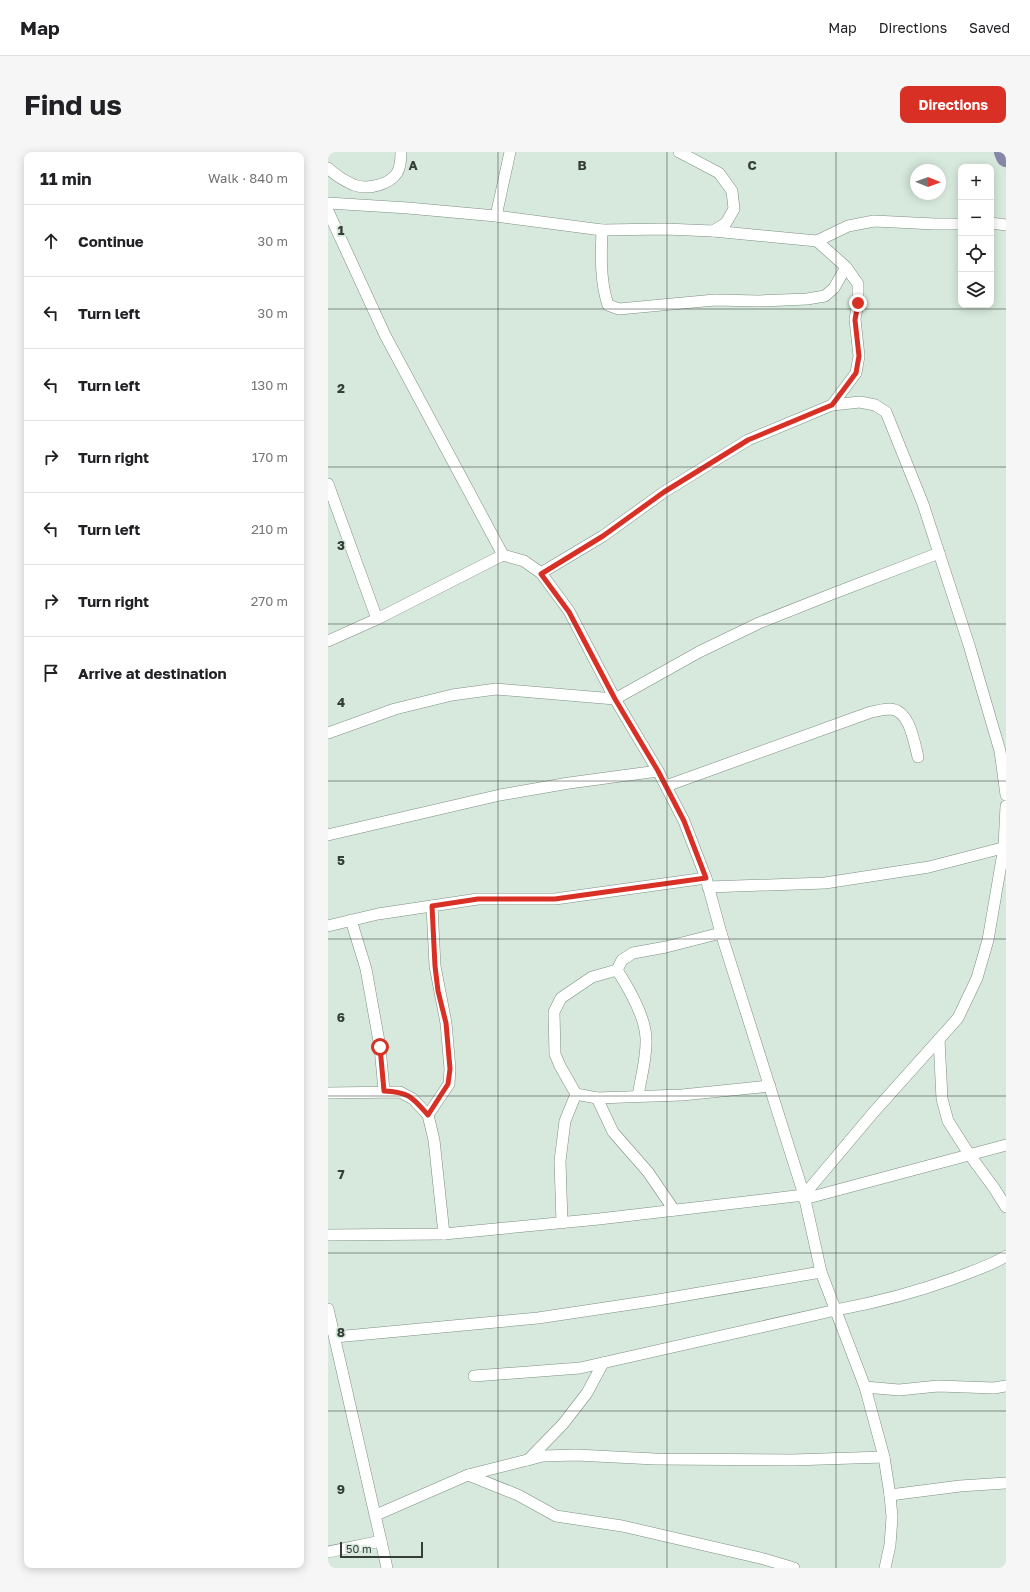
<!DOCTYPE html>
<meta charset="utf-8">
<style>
:root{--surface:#fff;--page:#f6f6f6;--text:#202124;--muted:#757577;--line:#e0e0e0;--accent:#d93025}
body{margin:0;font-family:"Golos Text",sans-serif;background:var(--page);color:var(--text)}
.controls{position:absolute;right:12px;top:12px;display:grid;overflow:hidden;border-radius:8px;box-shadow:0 2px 10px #0003}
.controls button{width:36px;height:36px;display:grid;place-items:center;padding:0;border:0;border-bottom:1px solid var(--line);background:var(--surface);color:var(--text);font:20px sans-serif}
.compass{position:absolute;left:582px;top:12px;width:36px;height:36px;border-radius:50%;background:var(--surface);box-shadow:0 2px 10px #0003;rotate:91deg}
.scale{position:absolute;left:12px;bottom:10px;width:83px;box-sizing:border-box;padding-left:4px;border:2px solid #363e38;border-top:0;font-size:11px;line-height:14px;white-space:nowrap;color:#363e38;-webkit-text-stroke:3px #d6e9dc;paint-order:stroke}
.stop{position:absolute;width:12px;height:12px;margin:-9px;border:3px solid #d93025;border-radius:50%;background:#fff}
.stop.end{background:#d93025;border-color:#fff;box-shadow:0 1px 4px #0008}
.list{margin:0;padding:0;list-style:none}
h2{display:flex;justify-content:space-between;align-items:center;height:52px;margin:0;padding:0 16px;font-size:17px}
h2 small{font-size:13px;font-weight:400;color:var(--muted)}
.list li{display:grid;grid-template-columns:26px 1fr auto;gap:12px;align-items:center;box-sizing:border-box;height:72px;padding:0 16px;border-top:1px solid var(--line)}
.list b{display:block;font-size:15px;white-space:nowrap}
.list em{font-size:13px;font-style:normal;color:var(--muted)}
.icon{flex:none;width:22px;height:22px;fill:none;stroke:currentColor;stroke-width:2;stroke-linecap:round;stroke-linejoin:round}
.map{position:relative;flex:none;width:678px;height:1416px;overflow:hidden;border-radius:8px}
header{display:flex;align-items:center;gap:24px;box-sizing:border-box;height:56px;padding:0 20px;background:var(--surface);border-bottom:1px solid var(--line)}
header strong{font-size:19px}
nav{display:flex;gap:22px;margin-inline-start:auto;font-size:14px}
.intro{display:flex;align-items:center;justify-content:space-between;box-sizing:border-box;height:96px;padding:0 24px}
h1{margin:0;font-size:28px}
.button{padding:10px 18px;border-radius:8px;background:var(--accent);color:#fff;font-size:14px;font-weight:700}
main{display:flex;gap:24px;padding:0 24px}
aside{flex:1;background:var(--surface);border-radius:8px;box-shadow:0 2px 10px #0003}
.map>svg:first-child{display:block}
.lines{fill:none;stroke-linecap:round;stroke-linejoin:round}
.river{stroke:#8686a6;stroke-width:20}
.minor-casing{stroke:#7d8f83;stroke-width:12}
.minor{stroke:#fff;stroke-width:11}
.route{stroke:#d93025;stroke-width:5}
.grid{fill:none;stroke:#363e38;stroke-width:1;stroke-opacity:0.55}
.grid-label{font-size:13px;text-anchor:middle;font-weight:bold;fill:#363e38;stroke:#d6e9dc;stroke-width:3.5;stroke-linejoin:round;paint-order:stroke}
</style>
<header>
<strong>Map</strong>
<nav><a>Map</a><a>Directions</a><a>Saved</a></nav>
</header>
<div class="intro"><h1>Find us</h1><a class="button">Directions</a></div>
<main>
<aside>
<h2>11 min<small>Walk · 840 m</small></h2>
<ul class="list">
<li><svg class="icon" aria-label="ahead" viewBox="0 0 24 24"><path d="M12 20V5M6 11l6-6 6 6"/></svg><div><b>Continue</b></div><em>30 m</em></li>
<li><svg class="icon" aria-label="left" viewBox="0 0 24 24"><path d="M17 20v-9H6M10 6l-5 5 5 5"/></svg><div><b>Turn left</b></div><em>30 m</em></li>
<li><svg class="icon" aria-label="left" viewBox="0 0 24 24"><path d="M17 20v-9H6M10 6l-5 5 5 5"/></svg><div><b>Turn left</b></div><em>130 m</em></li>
<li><svg class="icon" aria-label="right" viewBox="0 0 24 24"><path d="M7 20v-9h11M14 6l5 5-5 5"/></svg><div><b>Turn right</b></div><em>170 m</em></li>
<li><svg class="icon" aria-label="left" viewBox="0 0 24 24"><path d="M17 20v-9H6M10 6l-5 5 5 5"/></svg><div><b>Turn left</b></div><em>210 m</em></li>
<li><svg class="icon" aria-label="right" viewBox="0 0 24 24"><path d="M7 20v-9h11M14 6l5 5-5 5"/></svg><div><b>Turn right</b></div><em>270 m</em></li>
<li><svg class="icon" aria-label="arrive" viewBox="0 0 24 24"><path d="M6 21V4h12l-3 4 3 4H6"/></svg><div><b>Arrive at destination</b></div></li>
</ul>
</aside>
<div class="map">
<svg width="678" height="1416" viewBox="0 0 678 1416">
<rect width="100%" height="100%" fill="#d6e9dc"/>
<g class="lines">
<!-- river -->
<path class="river" d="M 676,0 L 678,5"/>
<defs>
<g id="minor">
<path d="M 351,0 L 391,21 L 404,39 L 406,57 L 398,71 L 385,79"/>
<path d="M 0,16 C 7,23 17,29 26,33 C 39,38 61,33 69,21 C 72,16 73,6 73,0"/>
<path d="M 0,51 L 80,56 L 168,64 L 274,78 L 337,77 L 385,79 L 489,89 L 520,74 L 546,69 L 607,72 L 633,72"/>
<path d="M 0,59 L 57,183 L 175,403 L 196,409 L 213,421 L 241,459 L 287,547 L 330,619 L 356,669 L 378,726 L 393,781 L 476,1043 L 493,1120 L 537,1235 L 556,1305 L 562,1343 L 564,1365 L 562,1393 L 557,1416"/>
<path d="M 168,64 L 182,0"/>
<path d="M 663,71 L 678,73"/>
<path d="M 274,78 C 273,103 272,129 280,153 L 291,157 L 387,148 L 431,149 L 479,147 L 497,144 L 506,136 L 518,115"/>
<path d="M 489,89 L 518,115 L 530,132 L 530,151 L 527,167 L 531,204 L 528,221 L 504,253"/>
<path d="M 0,332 L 49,467"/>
<path d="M 213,421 L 275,384 L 336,340 L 420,288 L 504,253 L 532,250 L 547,253 L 558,260 L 595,352 L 641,493 L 672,599 L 678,643"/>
<path d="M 0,489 L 49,467 L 175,403"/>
<path d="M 0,581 L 67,557 L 124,543 L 168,537 L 287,547 L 371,500 L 431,471 L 504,442 L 611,401"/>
<path d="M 338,634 L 543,560 C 549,559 556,557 562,557 C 582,558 586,590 590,605"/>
<path d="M 0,683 L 172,643 L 241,631 L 330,619"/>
<path d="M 380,735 L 497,731 L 601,715 L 678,695"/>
<path d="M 23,768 L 38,817 L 52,895 L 56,939"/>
<path d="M 0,774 L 50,762 L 150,747 L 227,747 L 378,726"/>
<path d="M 393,781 L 338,795 L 305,801 L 294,808 L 289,818 L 264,825 L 233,846 L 226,860 L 227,902 L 232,914 L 248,942 L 269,946 L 354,943 L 442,934"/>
<path d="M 289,818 C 300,835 317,865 318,886 C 319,905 313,925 310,944"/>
<path d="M 611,887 L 614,947 L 620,969 L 641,1002 L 666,1036 L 678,1055"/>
<path d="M 0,941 L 72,940 L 85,947 L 100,963 L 106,988 L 116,1082"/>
<path d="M 269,946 L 285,980 L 320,1020 L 346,1058"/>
<path d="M 100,963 L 121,932 L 122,917 L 118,871 L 107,814 L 104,754"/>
<path d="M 476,1047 L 678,993"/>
<path d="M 234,1071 L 232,1009 L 237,969 L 248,942"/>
<path d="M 0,1083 L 116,1082 L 271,1067 L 476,1043 L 545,961 L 630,866 L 649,826 L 660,788 L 676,695 L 678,654"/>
<path d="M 0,1157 L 53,1389"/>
<path d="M 7,1185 L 210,1166 L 330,1148 L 493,1120"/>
<path d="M 146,1224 L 252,1216 L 508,1158 C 551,1150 586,1141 627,1126 C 645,1119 662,1114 678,1104"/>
<path d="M 537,1235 L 571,1238 L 610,1234 L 666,1236 L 678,1234"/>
<path d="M 200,1308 L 235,1272 L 259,1241 L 275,1211"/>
<path d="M 140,1323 L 190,1343 L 228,1364 L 294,1374 L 436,1407 L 466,1416"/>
<path d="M 562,1343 L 632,1334 L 678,1331"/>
<path d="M 48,1363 L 140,1323 L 215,1304 L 248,1303 L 327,1307 L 464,1308 L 556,1305"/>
<path d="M 0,1400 L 53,1389 L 59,1416"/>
</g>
</defs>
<!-- minor casing -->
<use href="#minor" class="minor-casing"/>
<!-- minor -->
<use href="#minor" class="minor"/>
</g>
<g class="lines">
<!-- route -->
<path class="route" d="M 52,895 L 56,939 C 81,940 84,945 100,963 L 120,932 L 122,917 L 118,871 L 110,839 L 107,814 L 104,754 L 150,747 L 227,747 L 378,726 L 356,669 L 330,619 L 287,547 L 241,460 L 213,422 L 275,384 L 336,340 L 420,288 L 504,253 L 528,221 L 531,204 L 527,168 L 530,151"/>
</g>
<!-- grid -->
<path class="grid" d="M 170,0 L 170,1416M 339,0 L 339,1416M 508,0 L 508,1416M 0,157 L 678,157M 0,315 L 678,315M 0,472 L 678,472M 0,629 L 678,629M 0,787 L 678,787M 0,944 L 678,944M 0,1101 L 678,1101M 0,1259 L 678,1259"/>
<g class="grid-label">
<text x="85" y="18">A</text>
<text x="254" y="18">B</text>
<text x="424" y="18">C</text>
<text x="13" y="83">1</text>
<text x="13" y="241">2</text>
<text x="13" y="398">3</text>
<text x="13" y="555">4</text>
<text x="13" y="713">5</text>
<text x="13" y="870">6</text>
<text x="13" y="1027">7</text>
<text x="13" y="1185">8</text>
<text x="13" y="1342">9</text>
</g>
</svg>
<div class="controls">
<button>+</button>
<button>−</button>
<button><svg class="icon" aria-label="locate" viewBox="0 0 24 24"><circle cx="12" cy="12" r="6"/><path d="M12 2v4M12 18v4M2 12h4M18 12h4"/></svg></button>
<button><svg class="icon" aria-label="layers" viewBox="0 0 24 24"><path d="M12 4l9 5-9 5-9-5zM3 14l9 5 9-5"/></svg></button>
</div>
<svg class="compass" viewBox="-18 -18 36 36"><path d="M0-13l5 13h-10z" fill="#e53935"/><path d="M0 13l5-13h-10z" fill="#757577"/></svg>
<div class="scale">50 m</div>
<div class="stop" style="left:52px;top:895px"></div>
<div class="stop end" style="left:530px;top:151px"></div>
</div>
</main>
